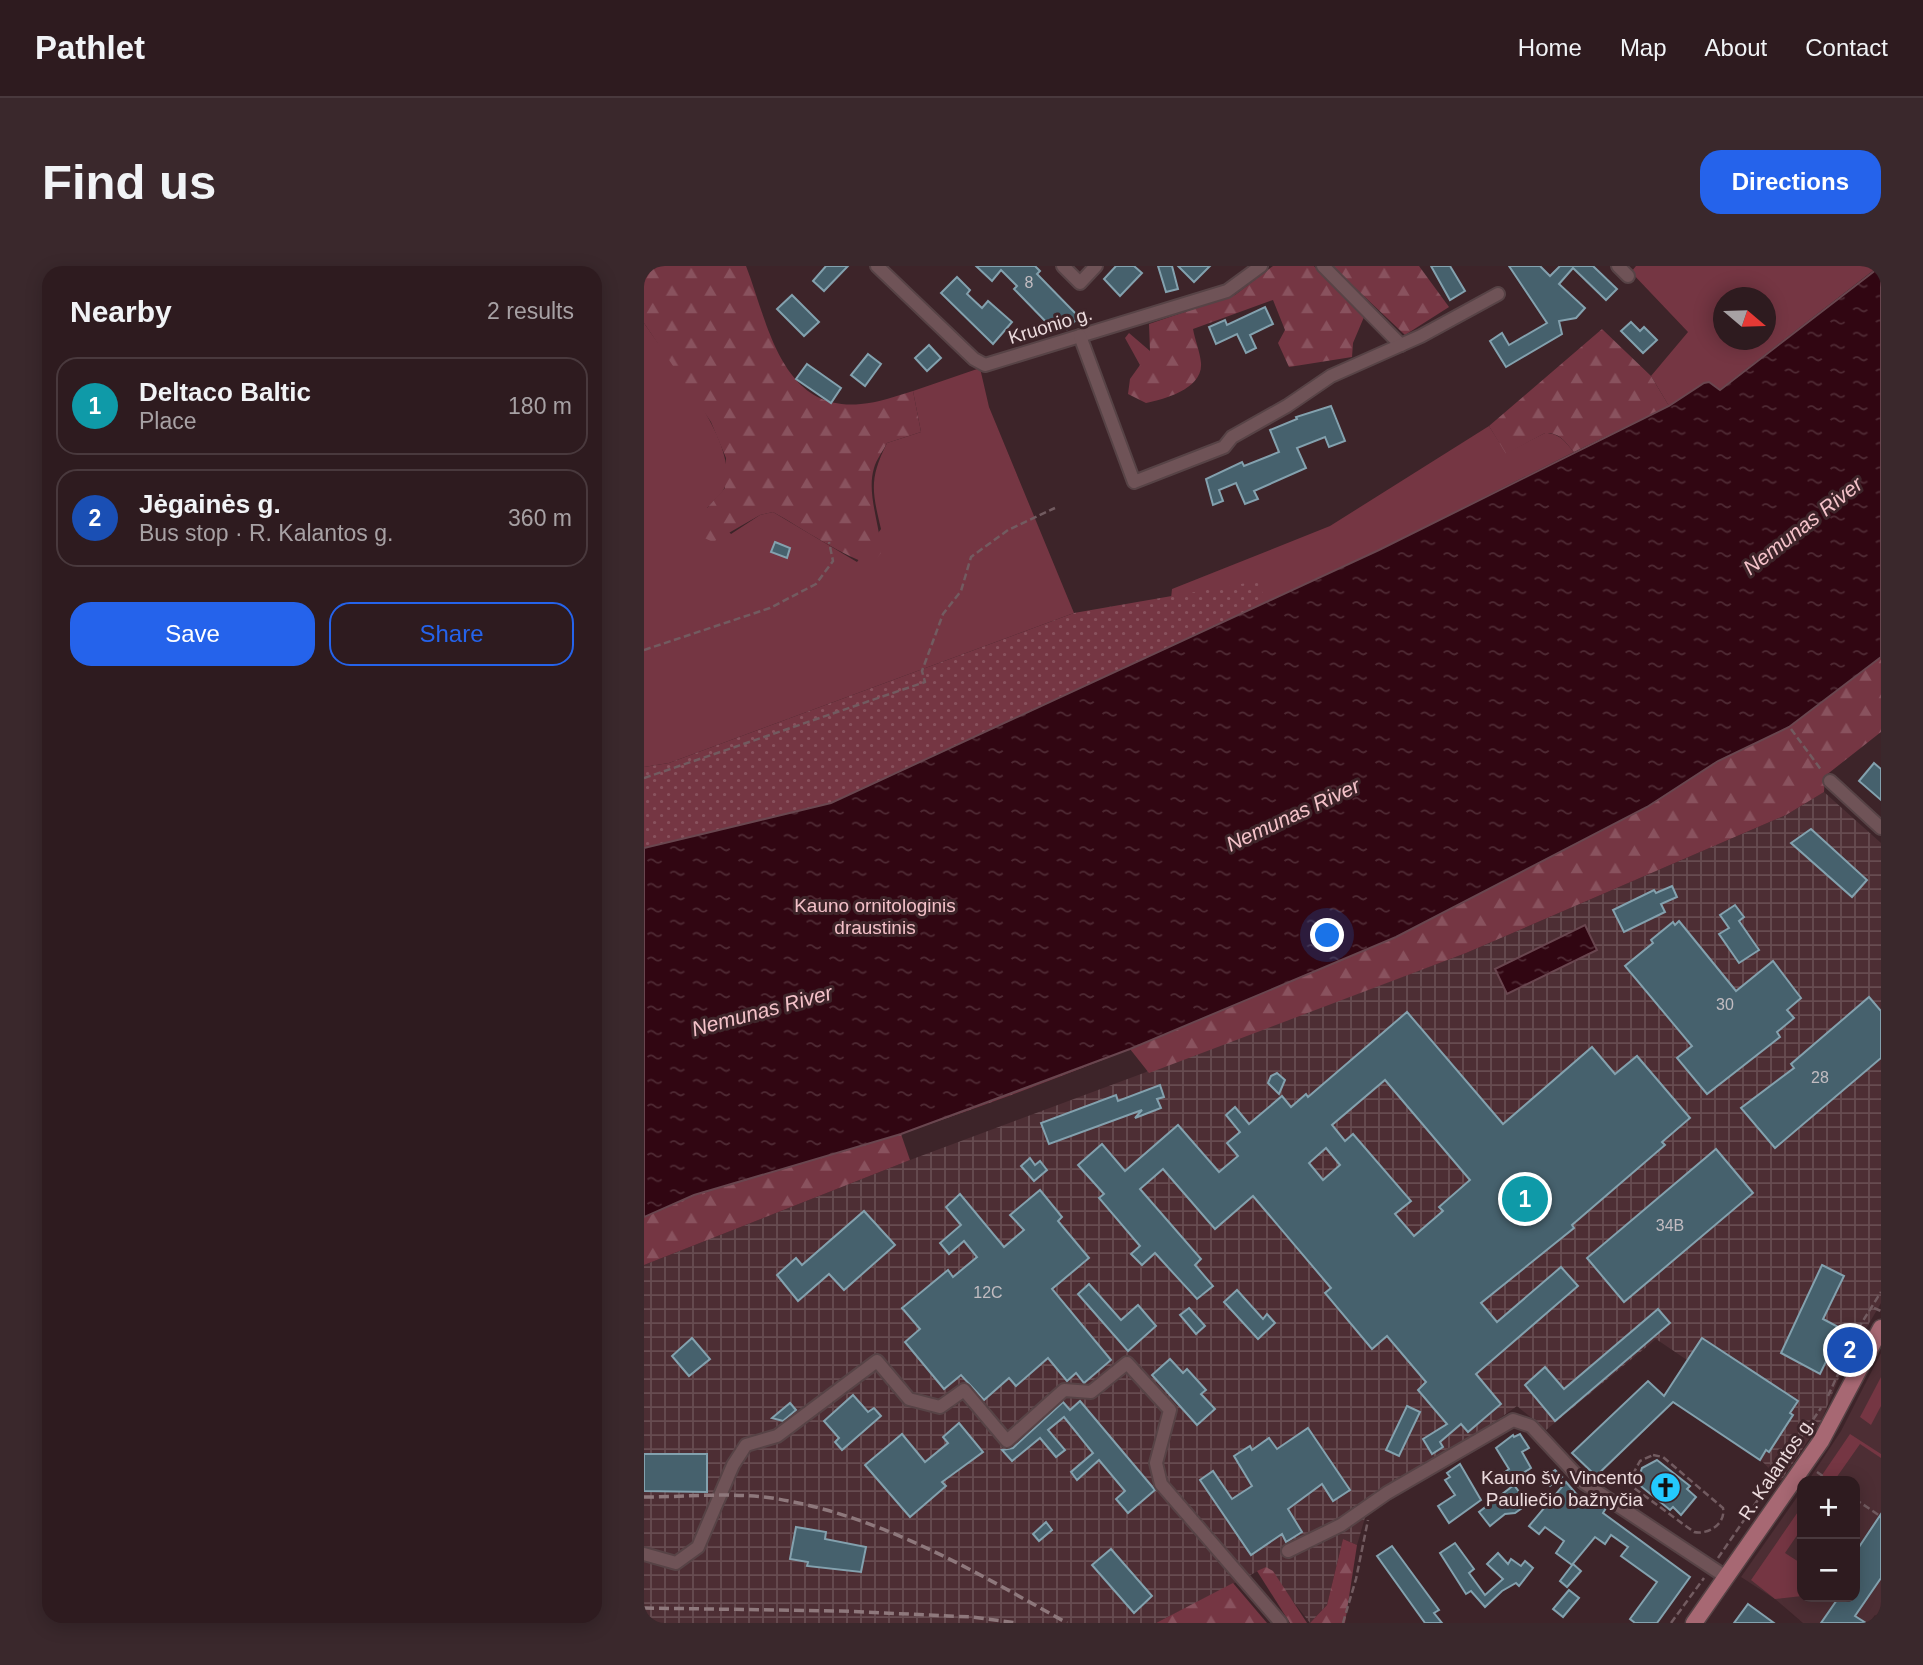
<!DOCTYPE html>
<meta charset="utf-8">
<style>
:root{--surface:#2e1b1f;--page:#3a282c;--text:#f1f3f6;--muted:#a7a1a4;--line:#49393d;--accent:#2563eb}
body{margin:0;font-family:Arial,sans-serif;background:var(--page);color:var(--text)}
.controls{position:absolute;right:21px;bottom:21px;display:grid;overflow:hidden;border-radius:14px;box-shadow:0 4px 18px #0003}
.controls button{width:63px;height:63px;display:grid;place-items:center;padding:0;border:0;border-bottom:2px solid var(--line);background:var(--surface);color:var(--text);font:35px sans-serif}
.compass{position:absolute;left:1069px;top:21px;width:63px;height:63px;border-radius:50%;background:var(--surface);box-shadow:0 4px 18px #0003;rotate:109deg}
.you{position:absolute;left:684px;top:670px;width:24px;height:24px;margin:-18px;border:5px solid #fff;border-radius:50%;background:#1a73e8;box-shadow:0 0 0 10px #1a73e833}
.badge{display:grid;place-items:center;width:46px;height:46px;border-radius:50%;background:var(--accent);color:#fff;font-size:23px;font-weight:700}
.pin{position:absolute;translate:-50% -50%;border:4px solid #fff;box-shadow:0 2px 7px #0006}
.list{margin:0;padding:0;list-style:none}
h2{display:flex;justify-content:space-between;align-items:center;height:91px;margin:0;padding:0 28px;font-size:30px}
h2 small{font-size:23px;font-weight:400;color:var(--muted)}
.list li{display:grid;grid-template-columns:46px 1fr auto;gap:21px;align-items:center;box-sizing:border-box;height:98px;margin:0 14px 14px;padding:0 14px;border:2px solid var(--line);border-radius:21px}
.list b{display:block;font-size:26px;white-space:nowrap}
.list p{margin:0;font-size:23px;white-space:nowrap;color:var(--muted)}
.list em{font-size:23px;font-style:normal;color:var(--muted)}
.actions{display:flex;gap:14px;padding:21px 28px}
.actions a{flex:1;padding:16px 0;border:2px solid var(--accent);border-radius:21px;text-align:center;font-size:24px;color:var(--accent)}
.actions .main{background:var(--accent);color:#fff}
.map{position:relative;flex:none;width:1237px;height:1357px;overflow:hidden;border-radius:21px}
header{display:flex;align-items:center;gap:42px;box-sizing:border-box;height:98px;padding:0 35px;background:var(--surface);border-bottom:2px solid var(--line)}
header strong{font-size:33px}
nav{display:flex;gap:38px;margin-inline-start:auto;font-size:24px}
.intro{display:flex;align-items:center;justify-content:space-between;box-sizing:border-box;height:168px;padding:0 42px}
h1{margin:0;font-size:49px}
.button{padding:18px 32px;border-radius:21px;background:var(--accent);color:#fff;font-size:24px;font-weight:700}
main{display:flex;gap:42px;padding:0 42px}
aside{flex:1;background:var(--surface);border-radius:21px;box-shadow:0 4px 18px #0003}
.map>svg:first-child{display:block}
.built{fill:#4d2e34}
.industrial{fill:url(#industrial-grid)}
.green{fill:#753643;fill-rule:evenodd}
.forest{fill:url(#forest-firs)}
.park{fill:url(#park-dots)}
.water{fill:url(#water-ripples);stroke:#69464f;stroke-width:2}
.building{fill:#46616d;stroke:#83a1ae;stroke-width:2;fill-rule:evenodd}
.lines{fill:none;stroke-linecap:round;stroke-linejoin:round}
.minor-casing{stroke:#574346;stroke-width:16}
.major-casing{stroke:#574346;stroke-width:19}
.path{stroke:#725b60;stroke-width:2.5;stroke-dasharray:7 3.5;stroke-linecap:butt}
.minor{stroke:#6f5357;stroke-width:12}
.major{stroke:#a76873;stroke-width:16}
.rail{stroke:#8e787c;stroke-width:3.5;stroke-dasharray:10 5;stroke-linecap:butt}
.labels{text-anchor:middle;stroke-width:6;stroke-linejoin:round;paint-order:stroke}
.number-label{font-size:16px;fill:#c2bcc1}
.street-label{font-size:19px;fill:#ecdbdd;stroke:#3d2429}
.park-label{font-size:19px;fill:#f3c0c8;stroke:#3d2429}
.poi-label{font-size:19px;fill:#ecdbdd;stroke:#3d2429;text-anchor:end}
.water-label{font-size:21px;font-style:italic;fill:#f4c2c9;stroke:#3d2429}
</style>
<header>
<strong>Pathlet</strong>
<nav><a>Home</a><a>Map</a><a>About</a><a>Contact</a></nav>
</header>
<div class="intro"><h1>Find us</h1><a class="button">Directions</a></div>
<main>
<aside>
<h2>Nearby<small>2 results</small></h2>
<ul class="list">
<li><span class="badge" style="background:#0f9aa8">1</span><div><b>Deltaco Baltic</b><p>Place</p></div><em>180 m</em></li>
<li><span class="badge" style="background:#1a4fb4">2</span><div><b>Jėgainės g.</b><p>Bus stop · R. Kalantos g.</p></div><em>360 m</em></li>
</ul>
<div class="actions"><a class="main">Save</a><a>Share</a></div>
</aside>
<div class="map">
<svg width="1237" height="1357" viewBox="0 0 1237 1357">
<defs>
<pattern id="industrial-grid" width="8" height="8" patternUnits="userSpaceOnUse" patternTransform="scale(1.75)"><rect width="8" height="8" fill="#4d2e34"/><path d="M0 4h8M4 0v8" fill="none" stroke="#674c51"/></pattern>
<pattern id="forest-firs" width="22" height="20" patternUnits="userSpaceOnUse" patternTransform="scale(1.75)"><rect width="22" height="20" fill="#753643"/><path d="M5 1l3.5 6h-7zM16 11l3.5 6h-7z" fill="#89525e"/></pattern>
<pattern id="park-dots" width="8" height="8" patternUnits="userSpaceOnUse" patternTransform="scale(1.75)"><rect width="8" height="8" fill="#753643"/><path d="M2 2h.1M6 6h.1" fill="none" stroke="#89525e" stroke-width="1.8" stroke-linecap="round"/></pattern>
<pattern id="water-ripples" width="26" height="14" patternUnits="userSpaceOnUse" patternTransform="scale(1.75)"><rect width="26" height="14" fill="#310612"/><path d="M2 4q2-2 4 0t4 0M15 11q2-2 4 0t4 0" fill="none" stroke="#4f2a34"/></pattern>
</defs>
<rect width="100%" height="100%" fill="#3d2429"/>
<!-- built -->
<path class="built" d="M 1237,1087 L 1237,1353 L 1231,1349 L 1225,1357 L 1159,1357 L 1131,1333 L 1097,1311 L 1158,1224 L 1158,1331 L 1211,1331 L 1211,1215 L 1164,1215 L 1197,1165 Z"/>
<!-- industrial -->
<path class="industrial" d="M 1180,526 L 1237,577 L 1237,1037 L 1200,1100 L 1177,1155 L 1137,1215 L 1116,1193 L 1020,1130 L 1043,1094 L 1012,1073 L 902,1164 L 873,1140 L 722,1248 L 713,1279 L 699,1273 L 683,1339 L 666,1357 L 622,1301 L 512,1357 L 0,1357 L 0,999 L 266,894 L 822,687 L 1142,549 Z"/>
<!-- green -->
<g class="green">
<path d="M 992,0 L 1235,0 L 1075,124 L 1065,116 L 1060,117 L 1025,140 L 1007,110 L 1044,66 L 987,6 ZM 1080,32 L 1122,32 L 1122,74 L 1080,74 Z"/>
<path d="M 0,57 C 24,93 96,177 81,221 C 78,228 68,236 63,242 L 87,268 L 116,249 L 129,246 L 213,296 L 237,263 C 228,225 225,213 243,177 L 277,166 L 269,125 L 336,102 L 345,141 L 430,347 L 25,497 L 0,501 Z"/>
<path d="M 845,160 L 862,187 L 901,167 C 916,167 921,176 930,186 L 735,284 L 187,537 L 0,529 L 526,342 L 528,323 L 686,260 Z"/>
<path d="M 1237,1111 L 1237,1140 L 1227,1159 L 1216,1151 Z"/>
<path d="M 1206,1168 L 1237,1188 L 1237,1192 L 1216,1178 L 1190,1215 L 1174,1215 Z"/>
<path d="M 1158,1240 L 1158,1262 L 1141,1287 L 1158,1298 L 1158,1330 L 1131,1333 L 1107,1314 Z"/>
</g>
<!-- forest -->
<g class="forest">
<path d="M 0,0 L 102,0 C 124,57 137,146 217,138 C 234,137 252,130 269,125 L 277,166 L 243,177 C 239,185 232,194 230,202 C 222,228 237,261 237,287 L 228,298 C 206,295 153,259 129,246 L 116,249 L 69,276 L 56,270 L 63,242 L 81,222 L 82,192 L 67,156 L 0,57 Z"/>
<path d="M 629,0 L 670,0 L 720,51 L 709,77 L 708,91 L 645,101 L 634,77 L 641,64 L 629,34 L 549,63 C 551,74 556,86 557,97 C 559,123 520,133 502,137 L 484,128 L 486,113 L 496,99 L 481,72 L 485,67 L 506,85 L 505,58 L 591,29 Z"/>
<path d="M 688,0 L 775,0 L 805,41 L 761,69 Z"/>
<path d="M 958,63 L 1007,110 L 1025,140 L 930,186 C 921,176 916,166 901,167 L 862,188 L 845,160 Z"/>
<path d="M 1237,391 L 1237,466 L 1181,510 L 1180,526 L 1142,549 L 822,687 L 505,807 L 486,783 L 752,671 L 1003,541 Z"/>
<path d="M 257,868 L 266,894 L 0,999 L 0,951 L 50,929 Z"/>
<path d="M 699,1273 L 713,1279 L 701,1357 L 666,1357 L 683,1339 Z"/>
<path d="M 622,1301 L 629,1305 L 663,1357 L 646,1357 L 613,1305 Z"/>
<path d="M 589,1317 L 623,1357 L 512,1357 Z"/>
</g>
<!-- park -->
<path class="park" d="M 614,315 L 752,671 C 588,740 425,813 256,868 C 171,897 83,915 0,951 L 0,501 L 25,497 L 430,347 Z"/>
<!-- water -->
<g class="water">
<path d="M 1237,0 L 1237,391 L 1145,461 L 1074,495 L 1003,541 L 752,671 L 486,783 L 257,868 L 50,929 L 0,951 L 0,582 L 187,537 L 735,284 L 1025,140 L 1060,117 L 1065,116 L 1076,124 Z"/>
<path d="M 941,659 L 953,684 L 863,728 L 851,703 Z"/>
</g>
<!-- building -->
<g class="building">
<path d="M 182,0 L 204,0 L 180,25 L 169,15 Z"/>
<path d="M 332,0 L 391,0 L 396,5 L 393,8 L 435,51 L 423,63 L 415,55 L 408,62 L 370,23 L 373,20 L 357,4 L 348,15 Z"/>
<path d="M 472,0 L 490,0 L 498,7 L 476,30 L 460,13 Z"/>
<path d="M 514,0 L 528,0 L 534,23 L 522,26 Z"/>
<path d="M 534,0 L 566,0 L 550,16 Z"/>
<path d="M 787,0 L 806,0 L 821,25 L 806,34 Z"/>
<path d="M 865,0 L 896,0 L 906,10 L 916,0 L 949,0 L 973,23 L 962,34 L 929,2 L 915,18 L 941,42 L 932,52 L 915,55 L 918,68 L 862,101 L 846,75 L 858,67 L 865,79 L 903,57 Z"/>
<path d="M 313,11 L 326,24 L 323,28 L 338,42 L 344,35 L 368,56 L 349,78 L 297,27 Z"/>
<path d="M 148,29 L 175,56 L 160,70 L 133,43 Z"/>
<path d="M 621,41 L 629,58 L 606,69 L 612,82 L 602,87 L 593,68 L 572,78 L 565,61 L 581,54 L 583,59 Z"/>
<path d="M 987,56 L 996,65 L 1000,61 L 1013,74 L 999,87 L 977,65 Z"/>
<path d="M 285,79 L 297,92 L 283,105 L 271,92 Z"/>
<path d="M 224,88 L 237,98 L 221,120 L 207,109 Z"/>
<path d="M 163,98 L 197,122 L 187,137 L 152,113 Z"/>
<path d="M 687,140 L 701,175 L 685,181 L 681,171 L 653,182 L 662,202 L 610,225 L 614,233 L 601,238 L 592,217 L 575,224 L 579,235 L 569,239 L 562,213 L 598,196 L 600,200 L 635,186 L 626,164 L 653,153 L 652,151 Z"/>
<path d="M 131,276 L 146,282 L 143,292 L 127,286 Z"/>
<path d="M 1230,497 L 1237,503 L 1237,534 L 1215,515 Z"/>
<path d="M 1167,563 L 1223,614 L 1208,631 L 1147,577 Z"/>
<path d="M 1028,620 L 1033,631 L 1017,638 L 1021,646 L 980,666 L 969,644 L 1010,624 L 1012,627 Z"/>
<path d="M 1091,639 L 1100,651 L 1095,655 L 1115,684 L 1095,697 L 1075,668 L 1085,662 L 1076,649 Z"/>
<path d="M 1035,655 L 1092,725 L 1129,695 L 1157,732 L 1143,744 L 1150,752 L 1133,766 L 1136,771 L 1063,828 L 1033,792 L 1048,780 L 981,700 L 1009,677 L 1007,674 L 1029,656 L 1031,659 Z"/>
<path d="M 1225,731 L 1237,745 L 1237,792 L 1131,882 L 1097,842 L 1150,802 L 1147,798 Z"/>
<path d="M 763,746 L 859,858 L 948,781 L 971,808 L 993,790 L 1046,852 L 1018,876 L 1021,879 L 928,959 L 930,962 L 837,1037 L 853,1056 L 917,1001 L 934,1020 L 832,1108 L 857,1138 L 824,1166 L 817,1158 L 796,1176 L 799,1181 L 788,1188 L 779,1173 L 803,1158 L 774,1124 L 782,1116 L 743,1070 L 728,1083 L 681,1027 L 687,1022 L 609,930 L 571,963 L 519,903 L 496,923 L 557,993 L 551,999 L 569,1020 L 553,1033 L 511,987 L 498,999 L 487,988 L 496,980 L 455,932 L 460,928 L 434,899 L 458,878 L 481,905 L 534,859 L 575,906 L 594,890 L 583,877 L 596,866 L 582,849 L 591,841 L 605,858 L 638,830 L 647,841 L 662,828 L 664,831 ZM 741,814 L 826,914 L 795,941 L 799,945 L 770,970 L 751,948 L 767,935 L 709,868 L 701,875 L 688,859 ZM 682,882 L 696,899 L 679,914 L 665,897 Z"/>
<path d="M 633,807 L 641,814 L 635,828 L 624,817 L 627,810 Z"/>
<path d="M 516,819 L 520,831 L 513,833 L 517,842 L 491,852 L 498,844 L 405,878 L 397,857 L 472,829 L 474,835 Z"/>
<path d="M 1072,883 L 1109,927 L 980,1036 L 943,992 Z"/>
<path d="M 386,892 L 391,899 L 396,895 L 403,904 L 390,915 L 377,900 Z"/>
<path d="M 396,924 L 418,951 L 414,955 L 445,992 L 408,1023 L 467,1094 L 440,1117 L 432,1107 L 423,1115 L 404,1092 L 372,1120 L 365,1112 L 340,1134 L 317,1109 L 300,1123 L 261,1076 L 276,1063 L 258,1042 L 304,1004 L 309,1011 L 333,991 L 320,975 L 305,988 L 296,977 L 317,959 L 302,941 L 316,928 L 360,981 L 380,964 L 366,949 Z"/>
<path d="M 220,945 L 251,979 L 200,1024 L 185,1008 L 154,1035 L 133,1009 L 152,992 L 158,999 Z"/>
<path d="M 1178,999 L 1200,1010 L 1179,1053 L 1198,1063 L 1176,1108 L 1137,1087 Z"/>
<path d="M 445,1018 L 477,1054 L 494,1039 L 512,1060 L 484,1085 L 434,1028 Z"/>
<path d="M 593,1024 L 619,1053 L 623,1048 L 631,1057 L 614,1073 L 580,1036 Z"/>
<path d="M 545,1042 L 561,1060 L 552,1068 L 536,1049 Z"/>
<path d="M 1014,1043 L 1026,1057 L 911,1155 L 881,1119 L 901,1101 L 920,1123 Z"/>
<path d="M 48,1072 L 66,1093 L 45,1110 L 28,1090 Z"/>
<path d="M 1058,1072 L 1154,1135 L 1146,1147 L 1149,1149 L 1125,1186 L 1122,1184 L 1116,1194 L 1029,1136 L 952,1210 L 928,1187 L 1004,1115 L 1020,1130 Z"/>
<path d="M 526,1093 L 539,1107 L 543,1103 L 562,1124 L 557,1128 L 571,1143 L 553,1159 L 508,1109 Z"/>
<path d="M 209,1129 L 224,1146 L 230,1142 L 237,1150 L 198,1184 L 191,1176 L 195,1172 L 180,1155 Z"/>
<path d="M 436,1135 L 511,1224 L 484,1247 L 472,1233 L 481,1225 L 455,1194 L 433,1214 L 427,1206 L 449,1187 L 420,1151 L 404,1164 L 421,1184 L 412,1191 L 396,1172 L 368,1195 L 358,1184 L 369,1182 L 419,1136 L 426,1144 Z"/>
<path d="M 146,1137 L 152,1144 L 139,1155 L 128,1152 Z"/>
<path d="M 763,1140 L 776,1146 L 755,1190 L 742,1184 Z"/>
<path d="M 315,1157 L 339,1186 L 298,1216 L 302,1220 L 266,1251 L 221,1199 L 258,1168 L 281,1196 L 304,1177 L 299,1171 Z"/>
<path d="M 664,1162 L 706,1224 L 689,1235 L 678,1218 L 644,1243 L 658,1266 L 642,1276 L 638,1268 L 607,1289 L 556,1214 L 569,1205 L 588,1233 L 608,1220 L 590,1190 L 606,1180 L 608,1184 L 625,1172 L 633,1183 Z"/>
<path d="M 876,1168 L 885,1182 L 878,1186 L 887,1202 L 862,1218 L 857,1209 L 865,1203 L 852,1182 L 869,1169 L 870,1171 Z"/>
<path d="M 0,1188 L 63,1188 L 63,1226 L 0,1225 Z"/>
<path d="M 1013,1194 L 1046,1220 L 1043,1223 L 1052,1231 L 1037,1249 L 1029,1241 L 1026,1244 L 993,1217 L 998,1202 Z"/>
<path d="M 816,1198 L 837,1234 L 805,1257 L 794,1240 L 811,1229 L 801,1214 L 806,1211 L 803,1207 Z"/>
<path d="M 911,1204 L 918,1211 L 906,1220 L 900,1213 Z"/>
<path d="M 922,1216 L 940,1237 L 950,1234 L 962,1242 L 959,1247 L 1046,1311 L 1013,1357 L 991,1357 L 986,1353 L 1013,1316 L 977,1290 L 984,1281 L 967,1269 L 961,1278 L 951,1271 L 928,1299 L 912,1287 L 920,1275 L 901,1261 L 895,1268 L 885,1260 Z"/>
<path d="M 870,1219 L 884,1238 L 871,1247 L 861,1248 L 846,1260 L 835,1246 Z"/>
<path d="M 1237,1248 L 1237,1312 L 1211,1350 L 1222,1357 L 1177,1357 L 1195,1331 L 1211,1331 L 1211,1287 Z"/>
<path d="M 402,1256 L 408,1264 L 395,1275 L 389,1268 Z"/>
<path d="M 152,1261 L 182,1266 L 181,1273 L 222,1281 L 217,1306 L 163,1300 L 164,1296 L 146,1293 Z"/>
<path d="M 811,1277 L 830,1303 L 825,1307 L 841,1329 L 859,1313 L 843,1298 L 854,1287 L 864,1298 L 867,1293 L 877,1300 L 881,1295 L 889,1302 L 875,1320 L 872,1317 L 858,1325 L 841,1341 L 827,1325 L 822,1328 L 796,1287 Z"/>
<path d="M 748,1280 L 795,1344 L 790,1347 L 798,1357 L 781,1357 L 733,1290 Z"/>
<path d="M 467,1283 L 508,1330 L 490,1347 L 448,1299 Z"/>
<path d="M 929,1298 L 937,1305 L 923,1321 L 916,1315 Z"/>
<path d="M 925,1324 L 935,1332 L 919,1351 L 909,1343 Z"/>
<path d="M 1104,1338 L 1130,1357 L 1090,1357 Z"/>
</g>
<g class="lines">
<defs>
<g id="minor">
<path d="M 233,0 L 330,93 L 341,99 L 583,25 L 617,0"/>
<path d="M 419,0 L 436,17 L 452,0"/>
<path d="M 679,0 L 757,79"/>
<path d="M 974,0 L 984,10"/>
<path d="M 436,70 L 490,216 L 580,181 L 588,171 L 643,140 L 687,110 L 777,70 L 854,28"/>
<path d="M 1186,515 L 1237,562"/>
<path d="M 644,1285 L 697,1259 L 743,1227 L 869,1154 L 887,1160 L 940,1217 L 1082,1311"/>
<path d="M 0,1288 L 32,1297 L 54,1281 L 89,1199 L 102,1179 L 133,1170 L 233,1095 L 265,1133 L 296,1141 L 320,1124 L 363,1175 L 420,1124 L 447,1126 L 483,1097 L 526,1144 L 512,1197 L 517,1218 L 637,1357"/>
</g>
<path id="major" d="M 1050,1357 L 1177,1175 L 1237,1062"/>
</defs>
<!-- minor casing -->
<use href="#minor" class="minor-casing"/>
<!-- major casing -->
<use href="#major" class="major-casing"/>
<!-- path -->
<g class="path">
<path d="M 0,384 L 126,342 L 172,318 L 189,295 L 185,276"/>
<path d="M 1147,463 L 1178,505"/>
<path d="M 0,512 L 281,416 L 278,405 L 299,348 L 317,325 L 327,291 L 364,264 L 411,242"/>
<path d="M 1230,1042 L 1237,1045"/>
<path d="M 1184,1130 L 1217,1058 L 1237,1026"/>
<path d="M 1009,1189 L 1019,1191 L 1079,1242 C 1082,1258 1064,1269 1050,1266 L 990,1222 L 989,1208 L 996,1195 Z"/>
<path d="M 1173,1206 L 1186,1215"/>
<path d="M 1211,1233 L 1236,1250"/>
<path d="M 1074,1292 L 1177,1142"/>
<path d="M 699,1357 L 712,1313 L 724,1254"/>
<path d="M 1027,1357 L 1060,1312"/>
</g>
<!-- minor -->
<use href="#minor" class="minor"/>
<!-- major -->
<use href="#major" class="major"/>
<!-- rail -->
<g class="rail">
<path d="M 0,1231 C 42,1231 87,1226 128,1232 C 236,1249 330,1305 423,1357"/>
<path d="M 0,1342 L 197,1345 L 328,1351 L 374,1357"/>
</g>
</g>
<!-- icons -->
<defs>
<symbol id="church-disc" viewBox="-11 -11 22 22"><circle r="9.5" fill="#23c9fe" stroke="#3d2429"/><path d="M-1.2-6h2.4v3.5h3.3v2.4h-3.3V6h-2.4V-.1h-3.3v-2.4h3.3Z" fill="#111"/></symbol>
</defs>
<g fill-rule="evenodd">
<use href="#church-disc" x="1004" y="1204" width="35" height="35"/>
</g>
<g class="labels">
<!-- number labels -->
<g class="number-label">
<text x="385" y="22">8</text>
<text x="1081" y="744">30</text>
<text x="1176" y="817">28</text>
<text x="1026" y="965">34B</text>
<text x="344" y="1032">12C</text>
</g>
<!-- street labels -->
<g class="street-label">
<text transform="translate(406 59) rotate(-17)" y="7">Kruonio g.</text>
<text transform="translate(1132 1202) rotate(-56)" y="7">R. Kalantos g.</text>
</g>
<!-- park labels -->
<g class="park-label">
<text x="231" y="646">Kauno ornitologinis<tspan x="231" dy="22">draustinis</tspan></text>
</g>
<!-- poi labels -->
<g class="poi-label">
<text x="999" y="1218">Kauno šv. Vincento<tspan x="999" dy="22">Pauliečio bažnyčia</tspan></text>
</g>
<!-- water labels -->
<g class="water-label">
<text transform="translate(1159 260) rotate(-38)" y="7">Nemunas River</text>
<text transform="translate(649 549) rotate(-25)" y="7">Nemunas River</text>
<text transform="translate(118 745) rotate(-15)" y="7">Nemunas River</text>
</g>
</g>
</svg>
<div class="controls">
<button>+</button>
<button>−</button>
</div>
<svg class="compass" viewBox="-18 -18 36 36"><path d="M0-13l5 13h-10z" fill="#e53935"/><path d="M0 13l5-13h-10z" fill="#a7a1a4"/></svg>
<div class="you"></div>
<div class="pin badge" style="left:881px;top:933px;background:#0f9aa8">1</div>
<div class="pin badge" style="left:1206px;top:1084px;background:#1a4fb4">2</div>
</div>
</main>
